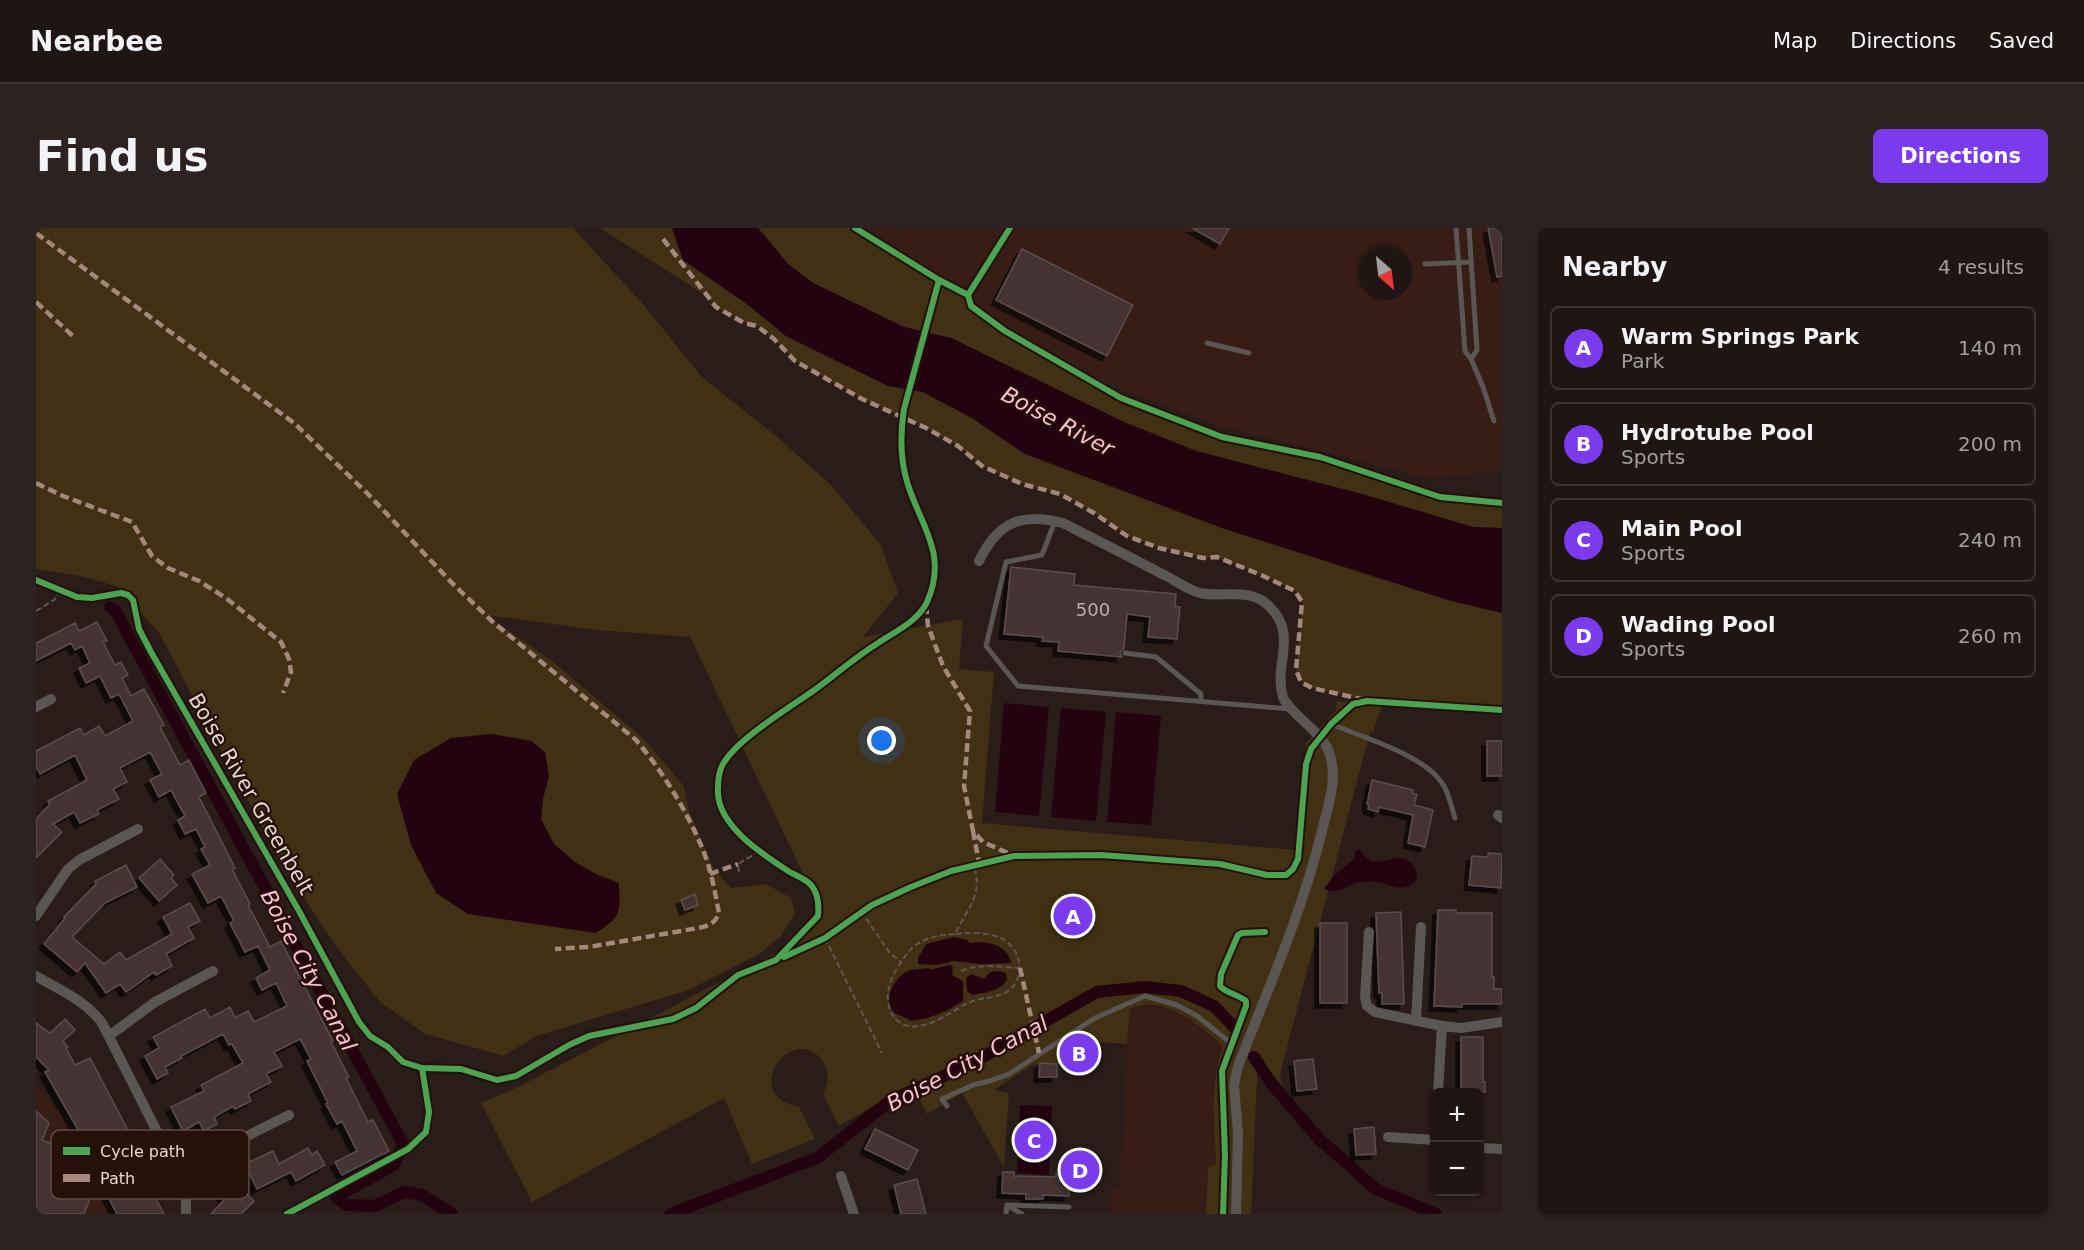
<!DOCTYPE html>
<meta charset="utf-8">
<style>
:root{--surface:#1f1513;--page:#2c2221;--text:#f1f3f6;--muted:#a19fa0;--line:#3c3433;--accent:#7c3aed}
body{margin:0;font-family:"DejaVu Sans",sans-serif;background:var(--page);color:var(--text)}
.controls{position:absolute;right:18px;bottom:18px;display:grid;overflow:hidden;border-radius:9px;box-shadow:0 2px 4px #0004}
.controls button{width:54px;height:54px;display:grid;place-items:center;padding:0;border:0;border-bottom:2px solid var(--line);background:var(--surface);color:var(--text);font:30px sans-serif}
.compass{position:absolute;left:1322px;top:18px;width:54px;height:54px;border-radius:50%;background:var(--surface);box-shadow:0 2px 4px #0004;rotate:152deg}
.you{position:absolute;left:846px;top:513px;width:21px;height:21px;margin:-15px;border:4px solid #fff;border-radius:50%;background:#1a73e8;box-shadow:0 0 0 9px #1a73e833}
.badge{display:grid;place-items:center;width:39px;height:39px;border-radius:50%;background:var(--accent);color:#fff;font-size:20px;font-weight:700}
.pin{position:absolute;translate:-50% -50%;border:3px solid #fff;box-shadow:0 2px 6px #0006}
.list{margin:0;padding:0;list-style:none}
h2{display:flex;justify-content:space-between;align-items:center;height:78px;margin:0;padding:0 24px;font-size:26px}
h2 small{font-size:20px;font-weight:400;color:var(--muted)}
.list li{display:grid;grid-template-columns:39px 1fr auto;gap:18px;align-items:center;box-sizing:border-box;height:84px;margin:0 12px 12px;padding:0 12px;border:2px solid var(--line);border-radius:9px}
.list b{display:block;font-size:22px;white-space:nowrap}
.list p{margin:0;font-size:20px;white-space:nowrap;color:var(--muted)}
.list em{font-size:20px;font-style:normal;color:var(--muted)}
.map{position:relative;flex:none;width:1466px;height:986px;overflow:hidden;border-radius:9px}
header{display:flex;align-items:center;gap:36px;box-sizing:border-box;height:84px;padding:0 30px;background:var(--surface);border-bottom:2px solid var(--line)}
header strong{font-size:28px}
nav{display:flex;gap:33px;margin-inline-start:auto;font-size:21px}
.intro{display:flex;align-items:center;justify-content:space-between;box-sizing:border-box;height:144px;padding:0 36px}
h1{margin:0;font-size:42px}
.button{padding:15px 27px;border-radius:9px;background:var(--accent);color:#fff;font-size:21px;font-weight:700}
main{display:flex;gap:36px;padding:0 36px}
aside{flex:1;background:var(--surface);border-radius:9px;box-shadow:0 2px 4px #0004}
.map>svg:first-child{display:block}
.built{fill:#371d16;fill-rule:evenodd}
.green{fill:#413013}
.water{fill:#240310}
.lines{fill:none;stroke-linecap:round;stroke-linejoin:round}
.canal{stroke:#240310;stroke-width:12}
.building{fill:#453333;stroke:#5a4e4d;stroke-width:1.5;filter:url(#shadow)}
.path{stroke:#5e5754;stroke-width:2;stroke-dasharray:6 3;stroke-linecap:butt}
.service{stroke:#5a5653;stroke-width:5}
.minor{stroke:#5a5653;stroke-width:10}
.quiet{stroke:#a5887d;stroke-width:4.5;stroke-dasharray:9 4.5;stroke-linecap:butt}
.cycleway-casing{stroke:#25100a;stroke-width:10}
.cycleway{stroke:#4ca352;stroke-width:6}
.labels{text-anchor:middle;stroke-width:4.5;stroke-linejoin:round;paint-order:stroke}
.number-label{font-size:18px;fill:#beaeaa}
.street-label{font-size:21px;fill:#e6d7d2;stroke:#25100a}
.water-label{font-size:22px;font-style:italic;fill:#fcbfd6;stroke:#25100a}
.key{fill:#25100a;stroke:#5f4c46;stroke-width:1.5}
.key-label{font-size:16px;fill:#e6d7d2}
</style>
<header>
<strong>Nearbee</strong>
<nav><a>Map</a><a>Directions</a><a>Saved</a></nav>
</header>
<div class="intro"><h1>Find us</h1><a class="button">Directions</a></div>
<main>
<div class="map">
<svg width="1466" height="986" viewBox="0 0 1466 986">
<defs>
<filter id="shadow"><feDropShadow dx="-5" dy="5" stdDeviation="0" flood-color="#0009"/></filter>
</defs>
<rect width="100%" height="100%" fill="#291c19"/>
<!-- built -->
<g class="built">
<path d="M 737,0 L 1466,0 L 1466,242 L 1395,251 L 1184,198 L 922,102 ZM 1331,27 L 1367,27 L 1367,63 L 1331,63 Z"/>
<path d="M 1113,777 L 1143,784 L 1187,818 L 1182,832 L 1178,860 L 1180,937 L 1172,940 L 1170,986 L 1074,986 L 1075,961 L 1083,961 L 1094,781 Z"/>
<path d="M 0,858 L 24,884 L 77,986 L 0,986 Z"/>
</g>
<!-- green -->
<g class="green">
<path d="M 0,0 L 537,0 L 606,75 L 666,149 L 740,208 L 795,257 L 845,317 L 862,365 L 827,409 L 927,391 L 923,441 L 958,444 L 946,595 L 1260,622 L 1270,515 L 1300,482 L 1301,473 L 1346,478 L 1337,504 L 1334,504 L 1244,846 L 1247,859 L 1222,828 L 1215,986 L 1170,986 L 1172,939 L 1180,936 C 1179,897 1173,856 1187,818 C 1162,797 1129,765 1094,781 L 1091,816 L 1031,812 L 1029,835 L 996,837 L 958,862 L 973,865 L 968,939 L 926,865 L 891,886 L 875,856 L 803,898 L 787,866 C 792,856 794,846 788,835 C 760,790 700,866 763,879 L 779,911 L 716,936 L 688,870 L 496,974 L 445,875 L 480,860 L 755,717 L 782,687 L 783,679 L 654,409 L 561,402 L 450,387 L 516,433 L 608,511 L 648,558 L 653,583 L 678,641 L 695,660 L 730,656 L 755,670 L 759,686 L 744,709 L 723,726 L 653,762 L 500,808 L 468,828 L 389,806 L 344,774 L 299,717 L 247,638 L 123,405 L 80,358 L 44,348 L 0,341 Z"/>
<path d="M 564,0 L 636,0 L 647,32 L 711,76 L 750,108 L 852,158 L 887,164 L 936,190 L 989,226 L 1186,300 L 1412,372 L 1466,385 L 1466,482 L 1331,473 L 1276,460 L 1265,454 L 1260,442 L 1266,374 L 1259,363 L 1225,347 L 1181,330 L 1167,330 L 1123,320 L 1091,308 L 1058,285 L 1024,266 L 986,256 L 946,238 L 922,218 L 890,200 L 826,171 L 759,133 L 738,111 L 721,98 L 708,95 L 680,79 L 669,67 Z"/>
<path d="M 722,0 L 820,0 L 903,52 L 932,67 L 935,78 L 969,102 L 1085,170 L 1186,209 L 1284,229 L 1404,269 L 1466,275 L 1466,300 L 1437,299 L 1326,266 L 1160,223 L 1088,194 L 915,110 L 868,99 L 777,55 L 752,36 Z"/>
</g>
<!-- water -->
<g class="water">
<path d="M 636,0 L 722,0 L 752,36 L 777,55 L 868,99 L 915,110 L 1088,194 L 1160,223 L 1326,266 L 1437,299 L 1466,300 L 1466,385 L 1412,372 L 1186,300 L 989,226 L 936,190 L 887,164 L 852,158 L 750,108 L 711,76 L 647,32 Z"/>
<path d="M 968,475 L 1013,479 L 1003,588 L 959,584 Z"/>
<path d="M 1025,480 L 1070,484 L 1060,593 L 1015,589 Z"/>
<path d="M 1080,484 L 1125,488 L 1115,597 L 1071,594 Z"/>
<path d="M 456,506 L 495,513 L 509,524 L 513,548 L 507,571 L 505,591 L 518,616 L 539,634 L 560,646 L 583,655 C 584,685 586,688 560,705 L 432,686 L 400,665 L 375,617 L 361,566 L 378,532 L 415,510 Z"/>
<path d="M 1324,621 L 1326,626 L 1336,634 C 1346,634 1355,630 1364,630 C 1378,630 1389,652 1373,658 C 1362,663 1352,656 1342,654 C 1336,653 1329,654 1323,654 C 1312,656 1300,669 1288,660 L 1299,647 L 1318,631 L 1320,622 Z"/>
<path d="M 918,709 L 931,712 L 934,715 C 950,712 973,717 975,735 L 943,736 L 918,733 L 901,737 L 882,736 L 882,730 L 890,716 Z"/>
<path d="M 913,737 L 917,738 L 916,747 L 927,753 L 927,773 C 910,784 894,791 874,793 C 868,787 859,789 855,780 C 848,767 861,746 875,742 C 879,741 888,741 893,740 L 895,742 Z"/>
<path d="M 963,743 L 970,745 L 971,751 C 966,763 948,765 936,767 L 931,763 L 930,750 L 935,746 L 948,751 L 954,744 Z"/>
<path d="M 984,877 L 1016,878 L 1013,947 L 981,945 Z"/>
<path d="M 1036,932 L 1053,932 L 1052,952 L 1035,951 Z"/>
</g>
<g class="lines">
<!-- canal -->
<g class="canal">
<path d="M 74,379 L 79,382 L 367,916 L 358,937 L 300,969 L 310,977 L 339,978 L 368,964 L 386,967 L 416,986"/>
<path d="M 1218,829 L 1235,855 L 1284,912 L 1340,961 L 1400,986"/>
<path d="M 634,986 L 781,930 L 854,873 L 936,835 L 1061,764 L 1109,759 L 1145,763 L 1178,778 L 1199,800"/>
</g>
</g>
<!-- building -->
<g class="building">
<path d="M 1156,0 L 1193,0 L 1184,16 Z"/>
<path d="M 1452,0 L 1466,0 L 1466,48 L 1461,49 Z"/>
<path d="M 986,21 L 1097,77 L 1071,128 L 960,72 Z"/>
<path d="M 975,339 L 1039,346 L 1038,357 L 1140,366 L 1139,378 L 1144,379 L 1141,411 L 1112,409 L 1114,389 L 1091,386 L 1088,420 L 1084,425 L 1086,429 L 1022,423 L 1023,414 L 1006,413 L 1007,409 L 968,406 Z"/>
<path d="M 61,394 L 71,413 L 67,414 L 79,437 L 85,434 L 92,447 L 86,450 L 95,468 L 108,461 L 128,497 L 124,499 L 144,537 L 153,532 L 170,565 L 163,569 L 199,640 L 196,641 L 214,676 L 212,677 L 234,719 L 245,713 L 297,813 L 295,814 L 313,849 L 310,850 L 332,894 L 337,892 L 353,923 L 306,947 L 299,934 L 321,923 L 306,893 L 301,896 L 290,876 L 292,875 L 271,833 L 275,831 L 264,811 L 238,824 L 246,838 L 230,846 L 235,854 L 212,866 L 215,873 L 199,881 L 197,878 L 178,889 L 181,896 L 168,903 L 163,894 L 147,903 L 135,879 L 168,863 L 165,857 L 207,835 L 196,816 L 193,817 L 187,806 L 145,828 L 146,830 L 129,839 L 132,845 L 121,851 L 109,828 L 123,820 L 117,809 L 169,781 L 174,790 L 194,779 L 199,790 L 212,783 L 218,794 L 251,778 L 240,755 L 226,762 L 220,750 L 234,742 L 222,718 L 209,724 L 194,695 L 198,693 L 185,668 L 172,675 L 156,646 L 174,637 L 165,621 L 169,619 L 160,601 L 149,606 L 142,592 L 149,588 L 135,562 L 123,569 L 114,552 L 126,546 L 114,524 L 84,540 L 91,554 L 77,561 L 83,571 L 61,582 L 63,586 L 44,595 L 38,584 L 17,596 L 26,604 L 0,630 L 0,591 L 14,576 L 12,573 L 51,552 L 39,527 L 4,546 L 0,538 L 0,523 L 44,500 L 48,507 L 63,498 L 69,508 L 97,493 L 83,466 L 75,470 L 64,448 L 50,455 L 43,440 L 54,435 L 46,418 L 39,422 L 35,415 L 0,433 L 0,415 L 39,395 L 43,403 Z"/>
<rect x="1451" y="513" width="15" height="35"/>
<path d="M 1336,552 L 1377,562 L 1376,565 L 1381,566 L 1378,577 L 1397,582 L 1389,619 L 1372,615 L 1377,587 L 1343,579 L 1342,584 L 1332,581 L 1333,577 L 1331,576 Z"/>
<path d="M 1452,625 L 1466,626 L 1465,660 L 1433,657 L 1436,628 L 1452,629 Z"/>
<path d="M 124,631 L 138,647 L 135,650 L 141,657 L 123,673 L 103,650 Z"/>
<path d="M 90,637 L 101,659 L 69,675 L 36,709 L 68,736 L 84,724 L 90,732 L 136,706 L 127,689 L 154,675 L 164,693 L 152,699 L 158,710 L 130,726 L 136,738 L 120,747 L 118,744 L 90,764 L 84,756 L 70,765 L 49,735 L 41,744 L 8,716 L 29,690 L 28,689 L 60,656 L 59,653 Z"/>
<path d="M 659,666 L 662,677 L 649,682 L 645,672 Z"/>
<path d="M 1402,682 L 1420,682 L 1420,685 L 1456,685 L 1456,749 L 1458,749 L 1458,761 L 1466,761 L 1466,776 L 1426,776 L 1426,779 L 1398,778 Z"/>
<path d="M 1365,684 L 1368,776 L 1346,776 L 1346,765 L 1343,765 L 1340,685 Z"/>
<rect x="1284" y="695" width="27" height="80"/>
<path d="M 29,791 L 39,802 L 27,813 L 32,819 L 30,820 L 39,837 L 54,830 L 95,908 L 80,916 L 91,937 L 107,929 L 120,954 L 113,958 L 128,986 L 81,986 L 45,916 L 49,914 L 9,844 L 13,842 L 0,829 L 0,795 L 14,805 Z"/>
<path d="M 1425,809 L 1447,809 L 1447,854 L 1449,854 L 1449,864 L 1425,864 Z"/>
<path d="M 1277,831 L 1281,861 L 1261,863 L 1258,833 Z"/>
<path d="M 1004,835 L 1021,836 L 1021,849 L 1003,849 Z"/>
<path d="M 0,883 L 13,895 L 6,912 L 24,919 L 33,938 L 27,951 L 44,957 L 53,973 L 48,986 L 0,986 Z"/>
<path d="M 1338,899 L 1340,926 L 1320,927 L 1318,901 Z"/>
<path d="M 839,901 L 882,922 L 872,942 L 829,921 Z"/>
<path d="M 272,920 L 276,927 L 281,923 L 289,937 L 260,953 L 255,944 L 221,961 L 209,936 L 237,923 L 243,936 Z"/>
<path d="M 967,944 L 978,944 L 978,948 L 1020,949 L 1020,946 L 1033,946 L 1033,968 L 1007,967 L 1007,971 L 990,971 L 990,966 L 966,965 Z"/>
<path d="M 188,945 L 218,973 L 205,986 L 175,986 L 189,971 L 175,958 Z"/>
<path d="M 881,951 L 890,986 L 865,986 L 858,957 Z"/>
</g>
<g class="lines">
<!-- path -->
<g class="path">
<path d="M 0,383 L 18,372 L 25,362"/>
<path d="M 703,644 L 702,636 L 719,626 L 719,621"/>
<path d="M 825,683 L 853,724 L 866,735"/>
<path d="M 919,706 C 903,707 889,709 876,720 C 868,728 855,748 853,759 C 848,780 859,802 883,798 C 903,795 919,780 937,773 C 950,769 965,770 976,760 C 982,753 985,743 983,734 C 977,704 944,703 919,706 C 932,679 947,668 938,637"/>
<path d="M 789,710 L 846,825"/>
<path d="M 925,743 C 943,735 965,739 984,740"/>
</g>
<!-- service -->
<g class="service">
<path d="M 1420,0 L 1429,123 L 1435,131 L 1441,122 L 1433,0"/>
<path d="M 1389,36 L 1435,34"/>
<path d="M 1171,115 L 1213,125"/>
<path d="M 1435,131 L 1447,159 L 1458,193"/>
<path d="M 1019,293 L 1006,327 L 970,334 L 950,418 L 982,458 L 1255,481"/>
<path d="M 1089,425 L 1120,429 L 1165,466 L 1165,473"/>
<path d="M 1295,496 C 1326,509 1388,527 1406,555 C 1413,564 1415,579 1419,590"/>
<path d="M 911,878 L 906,871 L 937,857 L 954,853 L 973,846 L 1059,790 L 1109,768 L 1141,777 L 1161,788 L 1196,816"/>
<path d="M 972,978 L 986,986"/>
<path d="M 970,986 L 971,977 L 1033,979"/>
</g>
<!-- minor -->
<g class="minor">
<path d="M 943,333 C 962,294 985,284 1027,295 C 1060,312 1094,329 1128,347 C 1139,352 1152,362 1164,365 C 1187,370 1214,359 1233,378 C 1263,407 1237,436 1247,469 C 1253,485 1286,504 1293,524 C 1302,549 1293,575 1287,599 C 1267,682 1233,759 1202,838 L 1198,857 L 1202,904 L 1200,986"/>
<path d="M 0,479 L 15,471"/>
<path d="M 1462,587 L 1466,590"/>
<path d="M 0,688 L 32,641 L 43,632 L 102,601"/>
<path d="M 1333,704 L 1329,769 L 1331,778 L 1339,784 L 1406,798 L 1425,800 L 1466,794"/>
<path d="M 0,748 C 24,762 50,773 66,795 L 141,943 L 150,964 L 150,986"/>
<path d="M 1380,793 L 1385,699"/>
<path d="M 73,808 L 119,774 L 177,743"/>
<path d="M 1402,864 L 1406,798"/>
<path d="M 1352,909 L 1398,912"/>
<path d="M 1444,920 L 1466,921"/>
<path d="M 141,943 L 253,887"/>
<path d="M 805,948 L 818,986"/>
</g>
<!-- quiet -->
<g class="quiet">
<path d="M 0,5 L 258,195 L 331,265 L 417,356 L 457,394 L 600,512 C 627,544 651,583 667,622 C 675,642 679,664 683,685 C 679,696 672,698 662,700 L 553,719 L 519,721"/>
<path d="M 627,11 L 680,79 L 708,95 L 721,98 L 738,111 L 759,133 L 826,171 L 890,200 L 922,218 L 946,238 L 986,256 L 1024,266 L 1058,285 L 1091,308 L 1123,320 L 1167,330 L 1181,329 L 1225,347 L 1259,363 L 1266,374 L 1260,442 L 1265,454 L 1276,460 L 1325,471"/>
<path d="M 0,74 L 38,109"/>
<path d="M 0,255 L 27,268 L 96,294 L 116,328 L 132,340 L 163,353 L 190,370 L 245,414 L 253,431 L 255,444 L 247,465"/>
<path d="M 890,377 L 892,398 L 907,438 L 934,483 L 928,558 L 937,603 L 947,614 L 976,627"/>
<path d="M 937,603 L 943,635"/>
<path d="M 674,646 L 702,636"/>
<path d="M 984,740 L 1003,825"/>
</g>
<defs>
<g id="cycleway">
<path d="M 819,0 L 903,52 L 932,67"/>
<path d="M 974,0 L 932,67 L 935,78 L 969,103 L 1085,170 L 1186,209 L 1284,229 L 1404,269 L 1466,275"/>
<path d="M 0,352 L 41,369 L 56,370 L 85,365 L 92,367 L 97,372 L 103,401 L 115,424 L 263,683 L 323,794 L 334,808 L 352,819 L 367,834 L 386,840 L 425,841 L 461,852 L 480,848 L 533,817 L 553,808 L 637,791 L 660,780 L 702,747 L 740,732 L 782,688 C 783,678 782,665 775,657 C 770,651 759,647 752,643 C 726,626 679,596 682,560 C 682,554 683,544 686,538 C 698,513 753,480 777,463 C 798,448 817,431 839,417 C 856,405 882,394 891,374 C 912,327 886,300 872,257 C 864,232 864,206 868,181 L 903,52"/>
<path d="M 748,729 L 789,710 L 836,677 L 875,659 L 915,643 L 978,628 L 1065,627 L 1184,636 L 1231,647 L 1250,647 L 1257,641 L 1262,631 L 1270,536 L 1275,521 L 1295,496 L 1317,476 L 1331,473 L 1466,482"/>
<path d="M 251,986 L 372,921 L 390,904 L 393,884 L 386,840"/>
<path d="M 1187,986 L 1189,927 L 1186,843 L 1210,778 L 1210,773 C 1202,766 1189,765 1184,758 L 1185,746 L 1202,707 L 1206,705 L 1229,704"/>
</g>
</defs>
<!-- cycleway casing -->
<use href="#cycleway" class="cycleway-casing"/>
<!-- cycleway -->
<use href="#cycleway" class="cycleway"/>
</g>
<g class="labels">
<!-- number labels -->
<g class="number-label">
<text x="1057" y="388">500</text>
</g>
<!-- street labels -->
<g class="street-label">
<text transform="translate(215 566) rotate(60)" y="7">Boise River Greenbelt</text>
</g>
<!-- water labels -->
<g class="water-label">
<text transform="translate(1022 193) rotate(28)" y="8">Boise River</text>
<text transform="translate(273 742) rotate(62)" y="8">Boise City Canal</text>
<text transform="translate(931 835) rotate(-28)" y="8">Boise City Canal</text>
</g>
</g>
<!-- legend -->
<rect x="15" y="902" width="198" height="69" rx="9" class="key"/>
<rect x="27" y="919" width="27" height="8" fill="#4ca352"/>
<rect x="27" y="946" width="27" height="8" fill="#a5887d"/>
<g class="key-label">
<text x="64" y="929">Cycle path</text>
<text x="64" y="956">Path</text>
</g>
</svg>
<div class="controls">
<button>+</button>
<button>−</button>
</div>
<svg class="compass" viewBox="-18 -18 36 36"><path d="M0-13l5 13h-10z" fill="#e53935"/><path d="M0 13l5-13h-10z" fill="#a19fa0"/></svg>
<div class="you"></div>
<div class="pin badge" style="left:1037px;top:688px">A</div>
<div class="pin badge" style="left:1043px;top:825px">B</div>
<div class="pin badge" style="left:998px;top:912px">C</div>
<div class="pin badge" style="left:1044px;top:942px">D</div>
</div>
<aside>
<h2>Nearby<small>4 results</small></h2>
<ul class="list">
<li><span class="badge">A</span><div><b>Warm Springs Park</b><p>Park</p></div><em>140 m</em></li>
<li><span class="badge">B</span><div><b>Hydrotube Pool</b><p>Sports</p></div><em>200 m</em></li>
<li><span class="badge">C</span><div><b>Main Pool</b><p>Sports</p></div><em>240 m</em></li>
<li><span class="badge">D</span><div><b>Wading Pool</b><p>Sports</p></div><em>260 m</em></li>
</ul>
</aside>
</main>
